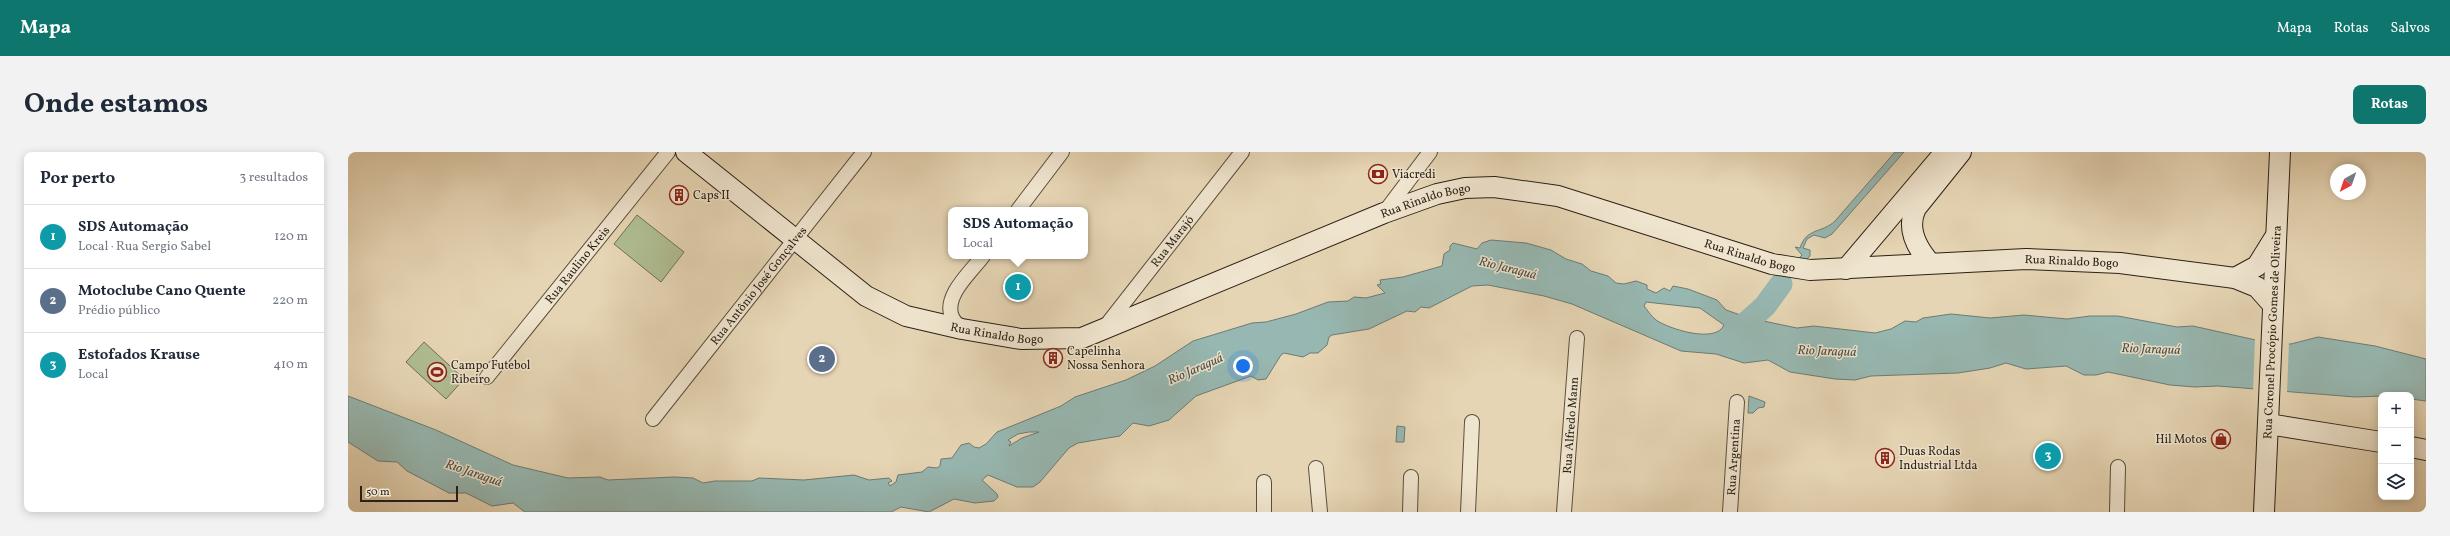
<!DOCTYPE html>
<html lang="pt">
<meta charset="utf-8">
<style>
:root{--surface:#fff;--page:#f2f2f3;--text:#1f2937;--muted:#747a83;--line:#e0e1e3;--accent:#0f766e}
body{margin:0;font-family:Vollkorn,serif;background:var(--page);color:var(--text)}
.controls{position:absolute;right:12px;bottom:12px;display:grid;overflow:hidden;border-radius:8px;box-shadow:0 2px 10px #0003}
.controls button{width:36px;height:36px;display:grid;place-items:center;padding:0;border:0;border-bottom:1px solid var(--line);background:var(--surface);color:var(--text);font:20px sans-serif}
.compass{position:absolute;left:1982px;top:12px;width:36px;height:36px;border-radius:50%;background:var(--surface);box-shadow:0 2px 10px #0003;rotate:220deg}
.scale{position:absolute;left:12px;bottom:10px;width:98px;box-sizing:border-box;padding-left:4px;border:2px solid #2b2116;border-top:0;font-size:11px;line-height:14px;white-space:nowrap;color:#2b2116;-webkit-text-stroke:3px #efe4ce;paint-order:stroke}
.you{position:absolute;left:895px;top:214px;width:14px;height:14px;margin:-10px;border:3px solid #fff;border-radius:50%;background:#1a73e8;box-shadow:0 0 0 6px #1a73e833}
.badge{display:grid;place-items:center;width:26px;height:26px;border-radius:50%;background:var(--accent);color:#fff;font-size:13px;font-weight:700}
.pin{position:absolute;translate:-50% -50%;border:2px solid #fff;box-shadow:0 1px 4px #0006}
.popup{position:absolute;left:600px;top:55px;width:140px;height:52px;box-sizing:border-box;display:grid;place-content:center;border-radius:8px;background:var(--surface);filter:drop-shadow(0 1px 3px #0005);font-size:13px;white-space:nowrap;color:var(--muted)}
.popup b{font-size:15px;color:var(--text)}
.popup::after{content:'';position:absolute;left:50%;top:100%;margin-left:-8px;border:8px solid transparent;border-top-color:var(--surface)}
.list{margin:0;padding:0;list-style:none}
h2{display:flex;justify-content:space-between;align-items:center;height:52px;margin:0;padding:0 16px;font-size:17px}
h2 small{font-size:13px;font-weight:400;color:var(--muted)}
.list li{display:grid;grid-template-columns:26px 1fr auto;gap:12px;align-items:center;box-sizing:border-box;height:64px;padding:0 16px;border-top:1px solid var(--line)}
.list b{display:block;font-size:15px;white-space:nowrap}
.list p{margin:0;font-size:13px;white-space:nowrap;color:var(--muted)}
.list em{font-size:13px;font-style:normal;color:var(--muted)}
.icon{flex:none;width:22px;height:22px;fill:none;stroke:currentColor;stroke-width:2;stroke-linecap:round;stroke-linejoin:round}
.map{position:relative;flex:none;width:2078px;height:360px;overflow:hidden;border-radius:8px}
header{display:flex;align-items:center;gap:24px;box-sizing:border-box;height:56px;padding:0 20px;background:var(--accent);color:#fff}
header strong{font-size:19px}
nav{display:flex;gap:22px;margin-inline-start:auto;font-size:14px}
.intro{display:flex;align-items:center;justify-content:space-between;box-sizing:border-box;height:96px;padding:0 24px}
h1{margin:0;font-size:28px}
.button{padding:10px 18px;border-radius:8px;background:var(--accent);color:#fff;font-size:14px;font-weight:700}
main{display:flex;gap:24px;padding:0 24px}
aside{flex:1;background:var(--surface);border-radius:8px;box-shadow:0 2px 10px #0003}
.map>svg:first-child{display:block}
.green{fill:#afbe92;stroke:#6d7054}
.water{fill:#97b8b2;stroke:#6c7c74;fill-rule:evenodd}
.pier{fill:#e6d5b4}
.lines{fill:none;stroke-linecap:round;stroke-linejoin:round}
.river{stroke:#97b8b2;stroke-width:23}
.street-casing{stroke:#5a4e3e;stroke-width:16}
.secondary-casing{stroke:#2b2116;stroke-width:22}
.street{stroke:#efe4ce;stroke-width:14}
.secondary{stroke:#efe4ce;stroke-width:20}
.labels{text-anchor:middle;stroke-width:3;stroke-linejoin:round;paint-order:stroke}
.poi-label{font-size:12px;fill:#2b2116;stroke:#efe4ce;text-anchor:start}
.street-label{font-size:12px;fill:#2b2116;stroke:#efe4ce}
.water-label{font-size:13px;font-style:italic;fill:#4b4e45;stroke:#efe4ce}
</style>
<header>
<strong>Mapa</strong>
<nav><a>Mapa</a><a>Rotas</a><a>Salvos</a></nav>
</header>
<div class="intro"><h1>Onde estamos</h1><a class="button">Rotas</a></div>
<main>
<aside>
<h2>Por perto<small>3 resultados</small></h2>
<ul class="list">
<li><span class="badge" style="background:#0f9aa8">1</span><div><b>SDS Automação</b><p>Local · Rua Sergio Sabel</p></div><em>120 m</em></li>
<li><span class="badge" style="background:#5c6f8a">2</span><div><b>Motoclube Cano Quente</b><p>Prédio público</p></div><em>220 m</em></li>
<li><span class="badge" style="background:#0f9aa8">3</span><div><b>Estofados Krause</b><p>Local</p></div><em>410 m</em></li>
</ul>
</aside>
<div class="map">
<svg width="2078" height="360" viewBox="0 0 2078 360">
<rect width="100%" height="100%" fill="#e6d5b4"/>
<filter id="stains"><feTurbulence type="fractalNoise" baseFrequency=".005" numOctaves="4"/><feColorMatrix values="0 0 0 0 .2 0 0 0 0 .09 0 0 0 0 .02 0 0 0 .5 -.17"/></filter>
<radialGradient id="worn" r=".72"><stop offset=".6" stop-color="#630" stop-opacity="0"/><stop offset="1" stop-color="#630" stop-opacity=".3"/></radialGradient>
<!-- green -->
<g class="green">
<path d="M 289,63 L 336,100 L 313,130 L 266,92 Z"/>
<path d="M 76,190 L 116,227 L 98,247 L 58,210 Z"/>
</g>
<!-- water -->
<g class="water">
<path d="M 1547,0 L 1556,0 L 1484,82 L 1477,86 L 1466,83 L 1459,87 L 1455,96 L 1462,98 L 1462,104 L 1435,133 L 1429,131 L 1454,103 L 1447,95 L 1452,96 C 1459,75 1473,82 1487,69 Z"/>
<path d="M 1143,88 L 1178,91 L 1203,98 L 1218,107 L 1234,112 L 1243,119 L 1260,124 L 1268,131 L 1276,132 L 1288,129 L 1299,133 L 1299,137 L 1308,141 L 1316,136 L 1322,139 L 1325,134 L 1340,137 L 1369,148 L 1378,158 L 1401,166 L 1449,176 L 1466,174 L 1527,181 L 1543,177 L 1557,169 L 1568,170 L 1575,166 L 1603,162 L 1642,166 L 1676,163 L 1719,167 L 1742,164 L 1770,164 L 1829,175 L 1845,174 L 1921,191 L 1943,192 L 1970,185 L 2027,194 L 2078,207 L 2078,249 L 2063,247 L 2063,243 L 2007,245 L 1870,234 L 1847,235 L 1822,233 L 1760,220 L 1748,223 L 1736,223 L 1718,214 L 1678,217 L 1658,211 L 1642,216 L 1610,221 L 1523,224 L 1507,228 L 1487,227 L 1442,220 L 1420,208 L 1396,211 L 1368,202 L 1333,199 L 1224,152 L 1196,144 L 1140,133 L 1124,134 L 1081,156 L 1073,155 L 1067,160 L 1059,159 L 1021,177 L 984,183 L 981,185 L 979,193 L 970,201 L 962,201 L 955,205 L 936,201 L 933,203 L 918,227 L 910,228 L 903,224 L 848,244 L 821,268 L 801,274 L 785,271 L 772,284 L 730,291 L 721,296 L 692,330 L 685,335 L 669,335 L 640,323 L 634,328 L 649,342 L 650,345 L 646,349 L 627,351 L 606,347 L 581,360 L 553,355 L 543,360 L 177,360 L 165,351 L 144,354 L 118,341 L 101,341 L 59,319 L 49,310 L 30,309 L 0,290 L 0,244 L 88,278 L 165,313 L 220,326 L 252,325 L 260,328 L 326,325 L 345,326 L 355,331 L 367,329 L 404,329 L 411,326 L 456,328 L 506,323 L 521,328 L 541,326 L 544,329 L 540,331 L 542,334 L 548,330 L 550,323 L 574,320 L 580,315 L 589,316 L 592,314 L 593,307 L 604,306 L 613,293 L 621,291 L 626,295 L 631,296 L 638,292 L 649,280 L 713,254 L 727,245 L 778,228 L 807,214 L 845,189 L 904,171 L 918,170 L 948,162 L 980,150 L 1000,149 L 1006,145 L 1018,146 L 1037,141 L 1029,133 L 1033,132 L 1032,128 L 1055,125 L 1094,114 L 1096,102 L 1102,98 L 1102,94 L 1105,91 L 1129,97 L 1134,91 ZM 1298,150 L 1352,156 L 1376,173 C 1368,192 1321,177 1308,168 C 1303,164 1300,159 1296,154 ZM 681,280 L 691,280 L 674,286 L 661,294 L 663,290 L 660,288 L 670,282 Z"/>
<path d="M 1401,244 L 1417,250 L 1416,255 L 1410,256 L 1405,261 L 1400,261 Z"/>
<path d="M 1049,274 L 1057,275 L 1056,290 L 1048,290 Z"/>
</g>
<!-- pier -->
<path class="pier" d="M 1907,186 L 1941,190 L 1939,241 L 1905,240 Z"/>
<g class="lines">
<!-- river -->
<path class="river" d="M 1379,188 L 1417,154 L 1433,132"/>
<defs>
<g id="street">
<path d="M 670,58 L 714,0"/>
<path d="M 1036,61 L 1082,0"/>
<path id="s1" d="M 757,175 L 894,0"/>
<path d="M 614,177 C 611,174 606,170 604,165 C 595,144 623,120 635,104"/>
<path id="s2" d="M 139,225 L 320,0"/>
<path id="s3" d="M 305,267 L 516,0"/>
<path d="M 968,316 L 972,360"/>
<path d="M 916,360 L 916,330"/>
<path d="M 1062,360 L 1063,325"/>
<path d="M 1120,360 L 1124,270"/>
<path id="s4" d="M 1216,360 L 1229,186"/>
<path id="s5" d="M 1382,360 L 1389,250"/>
<path d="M 1769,360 L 1770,315"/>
</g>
<g id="secondary">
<path id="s6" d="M 338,0 L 518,144 L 558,164 L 614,177 L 673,187 L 734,186 L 1036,61 L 1089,42 L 1117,36 L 1146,35 L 1210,44 L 1424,112 L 1462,118 L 1678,107 L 1772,111 L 1887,126 L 1909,135 L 1925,153"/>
<path d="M 1582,111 C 1568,95 1558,76 1568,56 L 1613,0"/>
<path d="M 1498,117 L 1597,0"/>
<path d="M 1887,126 L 1909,114 L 1927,85"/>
<path d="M 1920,272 L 2033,290"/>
<path d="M 2063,295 L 2078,298"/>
<path id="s7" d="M 1916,360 L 1932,0"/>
</g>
</defs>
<!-- street casing -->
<use href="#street" class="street-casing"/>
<!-- secondary casing -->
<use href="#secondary" class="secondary-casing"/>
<!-- street -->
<use href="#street" class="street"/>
<!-- secondary -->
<use href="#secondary" class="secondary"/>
</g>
<!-- icons -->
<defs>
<symbol id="bank-ring" viewBox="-11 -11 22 22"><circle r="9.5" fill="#efe4ce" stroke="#8f2418" stroke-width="1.5"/><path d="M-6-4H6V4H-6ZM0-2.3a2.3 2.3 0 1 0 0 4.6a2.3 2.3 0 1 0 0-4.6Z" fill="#8f2418"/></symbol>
<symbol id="building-ring" viewBox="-11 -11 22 22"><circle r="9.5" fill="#efe4ce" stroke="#8f2418" stroke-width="1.5"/><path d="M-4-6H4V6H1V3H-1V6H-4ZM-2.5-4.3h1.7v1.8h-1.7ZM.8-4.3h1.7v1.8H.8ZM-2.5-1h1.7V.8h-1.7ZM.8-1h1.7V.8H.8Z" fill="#8f2418"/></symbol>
<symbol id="stadium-ring" viewBox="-11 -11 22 22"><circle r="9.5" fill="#efe4ce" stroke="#8f2418" stroke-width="1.5"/><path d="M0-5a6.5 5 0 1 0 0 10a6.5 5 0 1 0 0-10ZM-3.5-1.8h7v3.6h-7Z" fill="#8f2418"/></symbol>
<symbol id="shop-ring" viewBox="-11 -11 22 22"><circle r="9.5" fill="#efe4ce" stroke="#8f2418" stroke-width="1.5"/><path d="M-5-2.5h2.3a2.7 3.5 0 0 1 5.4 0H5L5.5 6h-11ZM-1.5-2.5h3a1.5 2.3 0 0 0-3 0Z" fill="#8f2418"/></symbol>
</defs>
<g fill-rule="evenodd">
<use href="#bank-ring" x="1019" y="11" width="22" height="22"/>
<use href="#building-ring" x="320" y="32" width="22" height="22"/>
<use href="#building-ring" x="694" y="195" width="22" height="22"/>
<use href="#stadium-ring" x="78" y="209" width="22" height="22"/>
<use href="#shop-ring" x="1862" y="276" width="22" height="22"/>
<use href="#building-ring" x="1526" y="295" width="22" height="22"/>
</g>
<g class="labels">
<!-- poi labels -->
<g class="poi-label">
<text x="1044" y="26">Viacredi</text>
<text x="345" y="47">Caps II</text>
<text x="719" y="203">Capelinha<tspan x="719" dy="14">Nossa Senhora</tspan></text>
<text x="103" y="217">Campo Futebol<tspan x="103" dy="14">Ribeiro</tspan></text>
<text x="1859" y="291" text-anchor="end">Hil Motos</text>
<text x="1551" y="303">Duas Rodas<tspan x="1551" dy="14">Industrial Ltda</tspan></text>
</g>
<!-- street labels -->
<g class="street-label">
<text dy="4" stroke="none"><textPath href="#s6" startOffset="824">Rua Rinaldo Bogo</textPath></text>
<text dy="4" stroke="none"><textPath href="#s1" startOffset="109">Rua Marajó</textPath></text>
<text dy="4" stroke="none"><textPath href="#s6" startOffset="1160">Rua Rinaldo Bogo</textPath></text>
<text dy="4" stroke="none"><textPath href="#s6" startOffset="1484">Rua Rinaldo Bogo</textPath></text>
<text dy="4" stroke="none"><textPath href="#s2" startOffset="144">Rua Raulino Kreis</textPath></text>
<text dy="4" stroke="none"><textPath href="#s3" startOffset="170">Rua Antônio José Gonçalves</textPath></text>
<text dy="4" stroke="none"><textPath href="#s6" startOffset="368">Rua Rinaldo Bogo</textPath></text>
<text dy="4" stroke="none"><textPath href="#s7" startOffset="180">Rua Coronel Procópio Gomes de Oliveira</textPath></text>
<text dy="4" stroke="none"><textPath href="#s4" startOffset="87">Rua Alfredo Mann</textPath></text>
<text dy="4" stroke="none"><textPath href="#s5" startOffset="55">Rua Argentina</textPath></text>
</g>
<!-- water labels -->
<g class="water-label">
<text transform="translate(1160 115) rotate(14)" y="5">Rio Jaraguá</text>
<text transform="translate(1803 196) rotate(2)" y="5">Rio Jaraguá</text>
<text transform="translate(1479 198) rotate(2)" y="5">Rio Jaraguá</text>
<text transform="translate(847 216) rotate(-24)" y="5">Rio Jaraguá</text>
<text transform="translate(126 320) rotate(19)" y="5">Rio Jaraguá</text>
</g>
</g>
<rect width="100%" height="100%" filter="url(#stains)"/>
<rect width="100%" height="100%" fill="url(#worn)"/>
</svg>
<div class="controls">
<button>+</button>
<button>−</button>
<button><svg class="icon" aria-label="layers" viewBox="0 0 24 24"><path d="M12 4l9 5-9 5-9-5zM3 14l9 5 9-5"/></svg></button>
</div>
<svg class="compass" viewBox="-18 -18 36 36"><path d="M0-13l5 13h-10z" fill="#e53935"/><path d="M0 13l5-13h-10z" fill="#747a83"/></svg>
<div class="scale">50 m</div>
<div class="you"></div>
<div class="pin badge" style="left:670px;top:135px;background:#0f9aa8">1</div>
<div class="popup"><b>SDS Automação</b>Local</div>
<div class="pin badge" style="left:474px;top:207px;background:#5c6f8a">2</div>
<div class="pin badge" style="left:1700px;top:304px;background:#0f9aa8">3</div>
</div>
</main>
